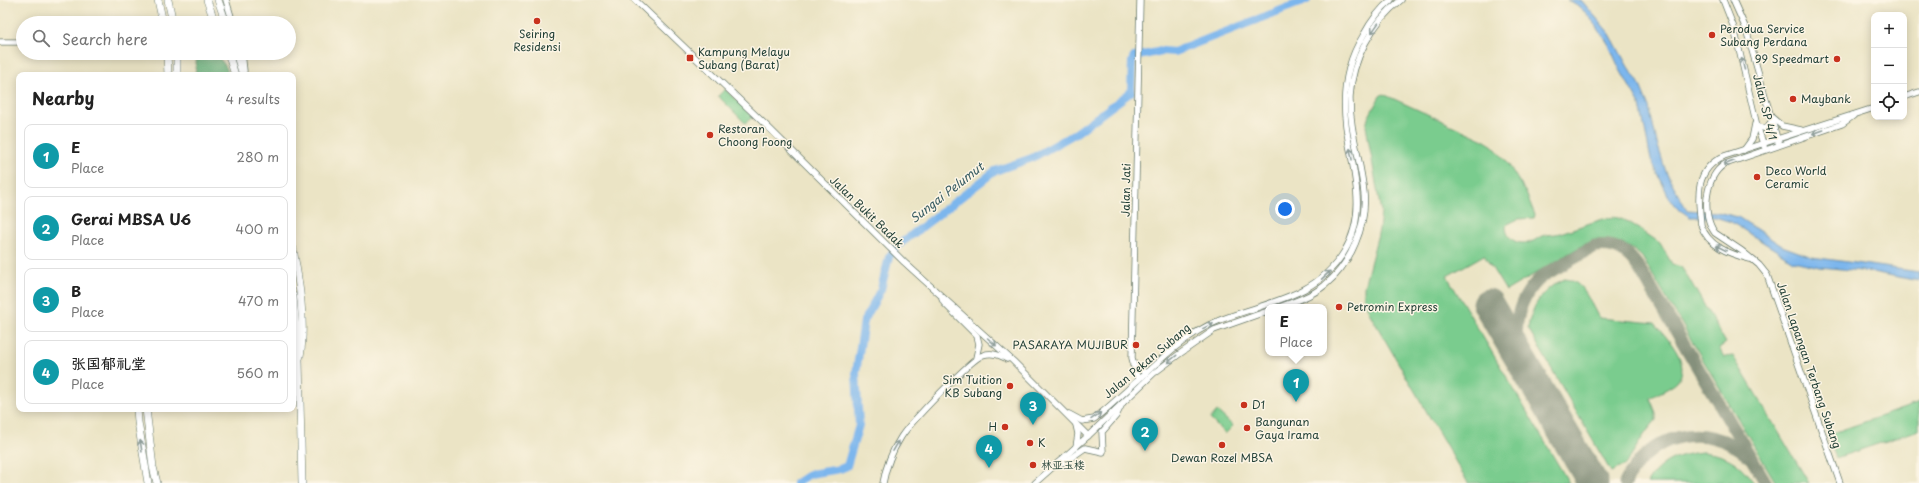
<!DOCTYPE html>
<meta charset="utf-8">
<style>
:root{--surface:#fff;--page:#f2f2f2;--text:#222;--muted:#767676;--line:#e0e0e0;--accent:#0f766e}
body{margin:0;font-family:"Playpen Sans","LXGW WenKai TC",sans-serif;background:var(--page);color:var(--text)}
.controls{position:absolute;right:12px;top:12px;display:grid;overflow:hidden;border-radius:8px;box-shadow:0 2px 10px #0003}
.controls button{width:36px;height:36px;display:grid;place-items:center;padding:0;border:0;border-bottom:1px solid var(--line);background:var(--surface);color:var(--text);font:20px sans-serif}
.you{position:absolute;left:1285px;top:209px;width:14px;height:14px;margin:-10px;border:3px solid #fff;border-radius:50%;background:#1a73e8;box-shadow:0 0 0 6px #1a73e833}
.badge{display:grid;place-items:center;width:26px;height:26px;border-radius:50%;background:var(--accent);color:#fff;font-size:13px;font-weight:700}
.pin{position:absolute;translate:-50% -33px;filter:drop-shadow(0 1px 2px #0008)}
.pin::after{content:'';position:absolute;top:21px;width:14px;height:12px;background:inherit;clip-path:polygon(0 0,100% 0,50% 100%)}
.popup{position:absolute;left:1265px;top:304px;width:62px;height:52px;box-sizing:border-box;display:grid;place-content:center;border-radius:8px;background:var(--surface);filter:drop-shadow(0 1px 3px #0005);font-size:13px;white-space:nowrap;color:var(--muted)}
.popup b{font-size:15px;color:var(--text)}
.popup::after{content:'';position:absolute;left:50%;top:100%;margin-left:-8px;border:8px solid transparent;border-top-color:var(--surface)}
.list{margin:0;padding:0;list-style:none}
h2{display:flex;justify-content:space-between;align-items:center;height:52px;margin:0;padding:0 16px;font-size:17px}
h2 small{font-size:13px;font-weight:400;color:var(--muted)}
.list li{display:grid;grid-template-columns:26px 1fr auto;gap:12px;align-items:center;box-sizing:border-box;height:64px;margin:0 8px 8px;padding:0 8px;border:1px solid var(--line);border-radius:8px}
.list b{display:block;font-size:15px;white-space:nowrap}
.list p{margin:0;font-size:13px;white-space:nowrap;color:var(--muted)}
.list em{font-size:13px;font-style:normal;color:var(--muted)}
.icon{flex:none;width:22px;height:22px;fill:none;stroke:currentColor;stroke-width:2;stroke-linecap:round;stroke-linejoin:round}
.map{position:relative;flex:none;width:1919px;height:483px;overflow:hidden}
.search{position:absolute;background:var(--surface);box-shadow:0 2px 10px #0003;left:16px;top:16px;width:280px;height:44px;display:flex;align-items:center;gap:10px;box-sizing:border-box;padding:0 14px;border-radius:22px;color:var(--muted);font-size:15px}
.panel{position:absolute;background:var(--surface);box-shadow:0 2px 10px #0003;left:16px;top:72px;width:280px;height:340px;border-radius:8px}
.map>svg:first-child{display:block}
.green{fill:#7acc8e;stroke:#4c8461}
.forest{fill:#63b079;stroke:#417656}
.water{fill:#7cb6ed;stroke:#4e7a90}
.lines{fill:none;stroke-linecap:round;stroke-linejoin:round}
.river{stroke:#7cb6ed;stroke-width:8}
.taxiway{stroke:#85907c;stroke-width:13}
.runway{stroke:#85907c;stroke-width:31}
.secondary-casing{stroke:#667767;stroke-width:7}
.highway-casing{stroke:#667767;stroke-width:8}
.secondary{stroke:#fff;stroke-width:5.5}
.highway{stroke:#fff;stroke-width:7}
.oneway{stroke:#8f9e9a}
.poi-dot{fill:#c8321e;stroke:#fcf5e5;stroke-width:1.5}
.labels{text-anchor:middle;stroke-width:3;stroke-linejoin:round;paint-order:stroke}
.poi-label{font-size:11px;fill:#1f3d34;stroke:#fcf5e5;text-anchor:start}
.street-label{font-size:11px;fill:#1f3d34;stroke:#fcf5e5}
.water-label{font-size:12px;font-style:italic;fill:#365b62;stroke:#fcf5e5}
</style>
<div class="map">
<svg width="1919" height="483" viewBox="0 0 1919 483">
<rect width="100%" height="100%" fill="#fcf5e5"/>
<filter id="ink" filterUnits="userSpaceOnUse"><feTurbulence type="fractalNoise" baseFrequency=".025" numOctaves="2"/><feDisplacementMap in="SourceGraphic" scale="8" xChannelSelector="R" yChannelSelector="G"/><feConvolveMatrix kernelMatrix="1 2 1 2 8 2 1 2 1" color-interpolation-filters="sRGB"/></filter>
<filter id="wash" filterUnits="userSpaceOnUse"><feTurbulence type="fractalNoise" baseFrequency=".012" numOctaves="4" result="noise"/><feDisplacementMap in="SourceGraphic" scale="16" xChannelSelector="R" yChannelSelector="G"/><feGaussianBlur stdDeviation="0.9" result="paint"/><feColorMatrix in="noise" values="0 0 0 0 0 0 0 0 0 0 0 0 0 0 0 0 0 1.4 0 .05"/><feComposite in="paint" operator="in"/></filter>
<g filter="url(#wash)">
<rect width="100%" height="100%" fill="#ebe4c5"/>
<!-- green -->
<g class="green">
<path d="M 725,89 L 753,117 L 745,123 L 718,96 Z"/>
<path d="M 1383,94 L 1482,139 L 1493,146 L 1507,162 L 1526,193 L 1535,215 L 1534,218 L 1518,219 L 1506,225 C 1505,236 1514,244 1525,243 C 1532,243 1536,239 1542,236 C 1548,234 1554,235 1560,233 C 1576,228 1592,222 1607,218 L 1615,217 L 1629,222 L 1660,243 L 1672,264 L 1681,267 L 1688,277 L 1726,343 L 1719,348 L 1724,357 L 1733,356 L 1809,483 L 1776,483 L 1642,257 C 1624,240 1606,236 1583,245 L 1506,291 L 1484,255 L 1447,276 L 1569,483 L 1468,483 L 1370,314 L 1364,299 L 1364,287 L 1379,230 L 1381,212 L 1366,126 L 1368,118 L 1380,96 Z"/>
<path d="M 1565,279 C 1584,281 1590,303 1599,318 L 1655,323 C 1666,338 1693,363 1677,382 C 1671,388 1658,393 1650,398 L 1656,413 L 1656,420 L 1646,432 L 1625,465 L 1611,472 L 1528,328 C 1532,305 1543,288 1565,279 Z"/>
<path d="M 1919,403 L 1919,430 L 1836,458 L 1827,435 Z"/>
<path d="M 1217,411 L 1233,426 L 1225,434 L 1210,419 Z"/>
<path d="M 1703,452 C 1728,455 1740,463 1754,483 L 1647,483 C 1659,461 1680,454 1703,452 Z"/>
</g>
<!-- forest -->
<path class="forest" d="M 197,53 L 216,53 C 220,61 228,65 228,75 L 195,75 Z"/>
<!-- water -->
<path class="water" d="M 1567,0 L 1581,0 L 1610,34 L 1628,67 L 1639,83 L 1649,107 L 1657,143 L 1666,172 L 1687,210 L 1717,212 L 1738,217 L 1782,246 L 1812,257 L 1919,272 L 1919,281 L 1872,272 L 1820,267 L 1793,261 L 1731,222 L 1715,217 L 1690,217 L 1677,208 L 1671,201 L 1651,160 L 1640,105 L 1619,68 L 1609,45 L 1595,24 L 1586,13 L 1579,7 Z"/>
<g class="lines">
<!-- river -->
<path class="river" d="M 796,483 L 810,474 L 840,469 L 847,466 L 859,425 L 856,373 L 864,321 L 881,289 L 889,257 L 896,247 L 995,171 L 1032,158 L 1076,133 L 1131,92 L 1132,61 L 1134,57 L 1162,51 L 1174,52 L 1307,0"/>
<!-- taxiway -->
<g class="taxiway">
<path d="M 1521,360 C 1511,328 1517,297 1544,275 L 1595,246 C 1616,243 1628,252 1639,268 L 1766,483"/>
<path d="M 1625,483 C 1648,434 1706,419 1748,456"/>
</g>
<!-- runway -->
<path class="runway" d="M 1488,304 L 1593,483"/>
</g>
</g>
<g filter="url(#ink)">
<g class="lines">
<defs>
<g id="secondary">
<path d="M 226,0 L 233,23"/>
<path d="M 635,0 L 771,130 L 904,262 L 1013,361 L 1088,436"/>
<path d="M 1723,0 L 1734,28 L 1757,126 L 1764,146"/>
<path d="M 1733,0 L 1746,29 L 1778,142"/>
<path d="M 0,42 L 23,42"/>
<path d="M 242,53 L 244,71"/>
<path d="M 1904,97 L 1919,92"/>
<path d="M 1770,116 L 1782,126 L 1801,130"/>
<path d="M 1757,126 L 1766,129 L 1771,122"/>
<path d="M 1744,150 L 1752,139 L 1755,124"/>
<path d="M 1750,259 C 1729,254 1708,246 1701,225 C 1698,196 1694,170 1724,156 L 1874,108"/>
<path d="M 942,299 L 944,303 L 977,336 L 979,344 L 976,358"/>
<path d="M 1279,307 C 1294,302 1312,296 1325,285 C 1351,264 1367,225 1364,193 C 1361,161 1349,129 1350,96 C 1352,60 1372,22 1401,0"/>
<path d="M 1133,365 L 1146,373"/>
<path d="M 1138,380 L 1132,358 L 1140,0"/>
<path d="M 1069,414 L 1082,421 L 1094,419 C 1133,389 1174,338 1220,320 C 1266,302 1316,298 1344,252 C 1369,212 1352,169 1346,126 C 1342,94 1346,63 1363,36 C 1370,23 1380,9 1391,0"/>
<path d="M 1076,447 L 1078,434 L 1076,425"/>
<path d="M 1057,464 L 1065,462 L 1085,448 L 1103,452 L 1102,432 L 1116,416 L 1122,404"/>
<path d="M 883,483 C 886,466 892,451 901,437 C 909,424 971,359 983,355 C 992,352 999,355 1007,359"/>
<path d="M 1035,483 L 1088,436 L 1154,373 L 1178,355 L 1214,330 L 1268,311"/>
<path d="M 1840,483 L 1767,275 L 1759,265 L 1742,251 L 1715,233 C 1701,215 1705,176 1725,164 L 1842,124 L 1853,116"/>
</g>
<g id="highway">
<path d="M 158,0 L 163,23"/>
<path d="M 168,0 L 173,23"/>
<path d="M 207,0 L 215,23"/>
<path d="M 218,0 L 226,23"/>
<path d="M 167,53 L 168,75"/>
<path d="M 177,53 L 177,75"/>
<path d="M 228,53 L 235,75"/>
<path d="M 236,53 L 243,75"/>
<path d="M 293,249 C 299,281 306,323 300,356"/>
<path d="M 293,296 L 299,361 L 302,483"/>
<path d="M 137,409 L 138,422 L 148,483"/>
<path d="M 146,409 L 153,467 L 157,483"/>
</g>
</defs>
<!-- secondary casing -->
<use href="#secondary" class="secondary-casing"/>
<!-- highway casing -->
<use href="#highway" class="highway-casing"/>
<!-- secondary -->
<use href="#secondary" class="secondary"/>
<!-- highway -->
<use href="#highway" class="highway"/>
</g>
<!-- one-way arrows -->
<defs><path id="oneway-shaft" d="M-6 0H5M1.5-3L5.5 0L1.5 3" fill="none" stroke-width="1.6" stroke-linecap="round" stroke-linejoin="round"/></defs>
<g class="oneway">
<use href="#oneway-shaft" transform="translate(1375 28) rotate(125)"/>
<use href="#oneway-shaft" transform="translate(1743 64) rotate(-104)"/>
<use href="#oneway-shaft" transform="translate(1818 132) rotate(161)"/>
<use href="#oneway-shaft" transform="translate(1351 154) rotate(-100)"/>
<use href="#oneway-shaft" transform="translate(1729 163) rotate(159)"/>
<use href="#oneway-shaft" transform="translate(1721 248) rotate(-153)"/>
<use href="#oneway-shaft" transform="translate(1326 275) rotate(-43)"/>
<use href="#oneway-shaft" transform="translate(1208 326) rotate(-26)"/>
<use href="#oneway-shaft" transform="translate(992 342) rotate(42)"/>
<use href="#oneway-shaft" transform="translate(1172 359) rotate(142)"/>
<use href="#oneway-shaft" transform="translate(1096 416) rotate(-35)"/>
<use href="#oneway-shaft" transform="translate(141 446) rotate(-99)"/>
<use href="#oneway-shaft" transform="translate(896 446) rotate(-60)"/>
</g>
</g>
<!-- markers -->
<g class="poi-dot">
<circle cx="537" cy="21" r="4"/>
<circle cx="1712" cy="35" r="4"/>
<rect x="686" y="54" width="8" height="8" rx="2"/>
<circle cx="1837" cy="59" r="4"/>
<circle cx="1793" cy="99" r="4"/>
<circle cx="710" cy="135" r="4"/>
<circle cx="1757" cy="177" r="4"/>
<circle cx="1339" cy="307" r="4"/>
<circle cx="1136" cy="345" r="4"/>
<circle cx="1010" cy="386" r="4"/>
<circle cx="1244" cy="405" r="4"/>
<circle cx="1005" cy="427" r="4"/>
<circle cx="1247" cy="428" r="4"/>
<circle cx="1030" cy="443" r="4"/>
<circle cx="1222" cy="445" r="4"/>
<circle cx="1033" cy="465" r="4"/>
</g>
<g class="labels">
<!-- poi labels -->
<g class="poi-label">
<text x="1720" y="33">Perodua Service<tspan x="1720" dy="13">Subang Perdana</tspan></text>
<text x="537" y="38" text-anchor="middle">Seiring<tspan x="537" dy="13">Residensi</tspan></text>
<text x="698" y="56">Kampung Melayu<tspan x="698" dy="13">Subang (Barat)</tspan></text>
<text x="1829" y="63" text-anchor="end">99 Speedmart</text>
<text x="1801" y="103">Maybank</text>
<text x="718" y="133">Restoran<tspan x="718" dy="13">Choong Foong</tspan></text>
<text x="1765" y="175">Deco World<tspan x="1765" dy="13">Ceramic</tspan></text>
<text x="1347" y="311">Petromin Express</text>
<text x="1128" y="349" text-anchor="end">PASARAYA MUJIBUR</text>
<text x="1002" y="384" text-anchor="end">Sim Tuition<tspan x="1002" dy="13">KB Subang</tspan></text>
<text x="1252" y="409">D1</text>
<text x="1255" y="426">Bangunan<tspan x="1255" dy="13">Gaya Irama</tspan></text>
<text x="997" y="431" text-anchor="end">H</text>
<text x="1038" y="447">K</text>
<text x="1222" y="462" text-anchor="middle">Dewan Rozel MBSA</text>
<text x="1041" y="469">林亚玉楼</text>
</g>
<!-- street labels -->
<g class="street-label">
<text transform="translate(1765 107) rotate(76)" y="4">Jalan SP 4/1</text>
<text transform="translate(1126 190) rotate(-89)" y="4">Jalan Jati</text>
<text transform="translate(867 212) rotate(44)" y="4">Jalan Bukit Badak</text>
<text transform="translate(1147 361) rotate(-40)" y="4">Jalan Pekan Subang</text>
<text transform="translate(1809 365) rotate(71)" y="4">Jalan Lapangan Terbang Subang</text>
</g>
<!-- water labels -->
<g class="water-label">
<text transform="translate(947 193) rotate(-38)" y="4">Sungai Pelumut</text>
</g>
</g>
</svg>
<div class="controls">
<button>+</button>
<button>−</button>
<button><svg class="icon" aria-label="locate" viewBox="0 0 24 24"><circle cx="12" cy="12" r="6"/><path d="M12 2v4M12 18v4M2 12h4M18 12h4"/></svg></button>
</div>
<div class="you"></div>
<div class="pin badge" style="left:1296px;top:402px;background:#0f9aa8">1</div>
<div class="popup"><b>E</b>Place</div>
<div class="pin badge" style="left:1145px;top:451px;background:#0f9aa8">2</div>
<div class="pin badge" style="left:1033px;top:425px;background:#0f9aa8">3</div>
<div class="pin badge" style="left:989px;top:468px;background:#0f9aa8">4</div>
<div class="search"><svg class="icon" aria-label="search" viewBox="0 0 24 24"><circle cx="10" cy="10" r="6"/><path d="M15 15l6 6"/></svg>Search here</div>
<section class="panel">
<h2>Nearby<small>4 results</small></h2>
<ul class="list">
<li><span class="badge" style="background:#0f9aa8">1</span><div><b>E</b><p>Place</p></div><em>280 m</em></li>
<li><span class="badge" style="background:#0f9aa8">2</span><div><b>Gerai MBSA U6</b><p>Place</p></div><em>400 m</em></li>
<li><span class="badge" style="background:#0f9aa8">3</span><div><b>B</b><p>Place</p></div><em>470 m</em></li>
<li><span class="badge" style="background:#0f9aa8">4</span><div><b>张国郁礼堂</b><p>Place</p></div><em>560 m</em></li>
</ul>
</section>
</div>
